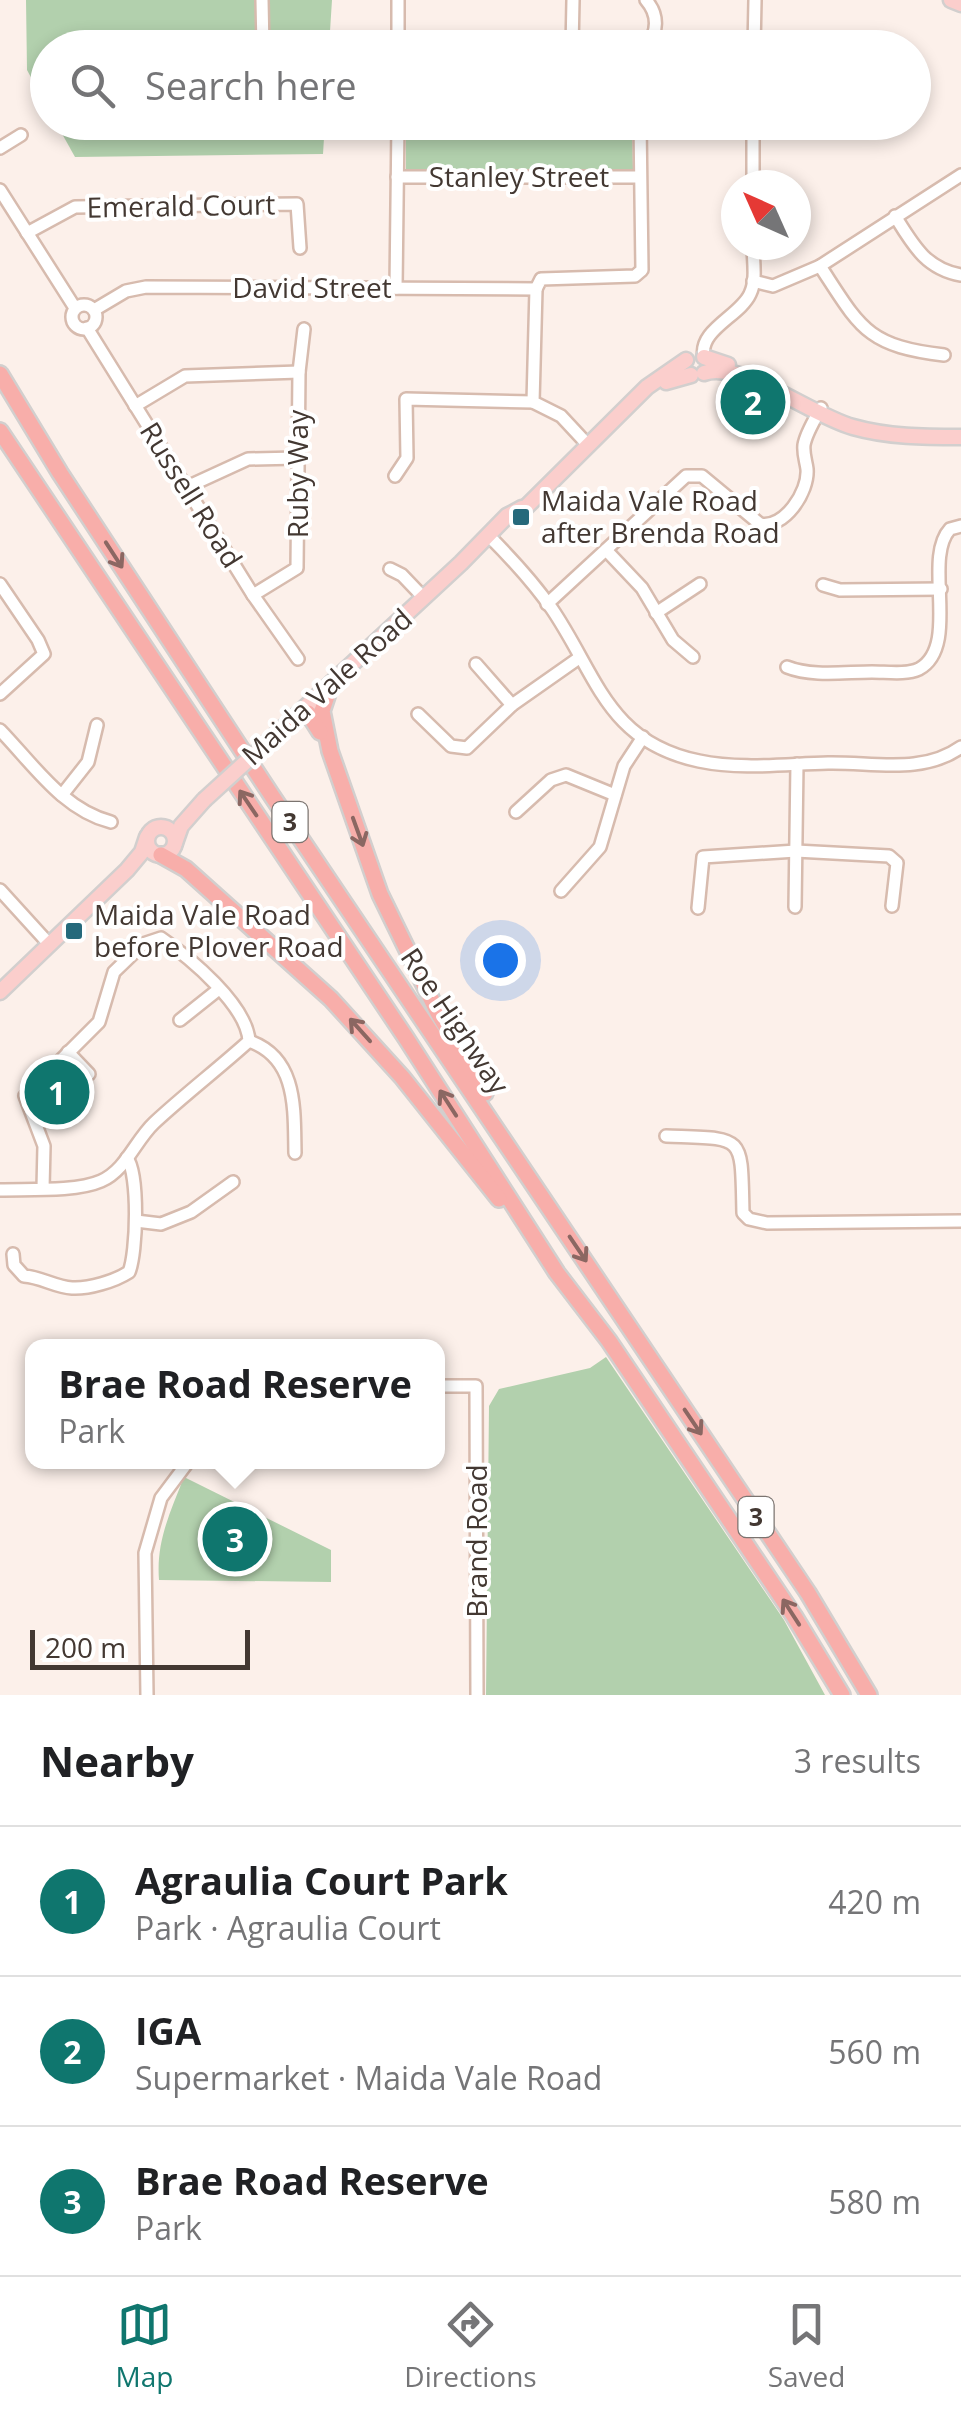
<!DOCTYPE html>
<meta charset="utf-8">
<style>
:root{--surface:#fff;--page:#f2f2f2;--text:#202124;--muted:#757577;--line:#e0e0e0;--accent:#0f766e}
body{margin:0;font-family:"Open Sans",sans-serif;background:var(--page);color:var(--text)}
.compass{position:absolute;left:721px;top:170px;width:90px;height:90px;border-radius:50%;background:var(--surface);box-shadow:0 5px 15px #0003;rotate:315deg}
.scale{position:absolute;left:30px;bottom:25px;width:220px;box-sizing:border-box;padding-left:10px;border:5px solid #433832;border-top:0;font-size:28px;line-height:35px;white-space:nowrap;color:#433832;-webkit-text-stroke:8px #fff;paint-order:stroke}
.you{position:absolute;left:500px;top:960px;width:35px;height:35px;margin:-25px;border:8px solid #fff;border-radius:50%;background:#1a73e8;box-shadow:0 0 0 15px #1a73e833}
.badge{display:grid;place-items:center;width:65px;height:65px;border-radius:50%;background:var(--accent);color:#fff;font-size:32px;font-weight:700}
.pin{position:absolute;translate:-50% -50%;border:5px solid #fff;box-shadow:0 2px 10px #0006}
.popup{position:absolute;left:25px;top:1339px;width:420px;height:130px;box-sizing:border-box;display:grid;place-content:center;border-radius:20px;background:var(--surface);filter:drop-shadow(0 2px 8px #0005);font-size:32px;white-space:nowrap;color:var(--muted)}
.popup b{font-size:38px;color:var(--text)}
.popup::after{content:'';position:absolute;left:50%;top:100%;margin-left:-20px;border:20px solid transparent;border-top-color:var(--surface)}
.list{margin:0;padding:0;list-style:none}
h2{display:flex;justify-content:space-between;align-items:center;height:130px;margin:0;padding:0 40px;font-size:42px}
h2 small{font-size:32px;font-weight:400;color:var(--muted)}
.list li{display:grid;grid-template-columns:65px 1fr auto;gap:30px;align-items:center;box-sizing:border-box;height:150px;padding:0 40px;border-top:2px solid var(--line)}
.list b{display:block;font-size:38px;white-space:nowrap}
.list p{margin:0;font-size:32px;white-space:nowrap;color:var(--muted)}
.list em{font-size:32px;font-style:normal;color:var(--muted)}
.icon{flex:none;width:55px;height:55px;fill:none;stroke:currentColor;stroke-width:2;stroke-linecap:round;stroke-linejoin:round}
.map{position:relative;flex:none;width:961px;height:1695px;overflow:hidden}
.search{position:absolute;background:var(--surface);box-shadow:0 5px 15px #0003;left:30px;right:30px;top:30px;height:110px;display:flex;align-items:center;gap:25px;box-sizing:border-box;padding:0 35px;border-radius:55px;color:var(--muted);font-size:38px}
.sheet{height:580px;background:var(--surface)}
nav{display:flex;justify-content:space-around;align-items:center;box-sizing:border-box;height:140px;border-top:2px solid var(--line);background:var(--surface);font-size:28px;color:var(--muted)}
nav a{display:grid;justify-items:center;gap:5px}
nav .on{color:var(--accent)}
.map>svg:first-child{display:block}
.green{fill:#b2d0ad}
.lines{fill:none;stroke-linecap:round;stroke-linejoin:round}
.minor-casing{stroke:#d7bbae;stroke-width:16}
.major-casing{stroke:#d2cfce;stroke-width:19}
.highway-casing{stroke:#d2cfce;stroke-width:20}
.minor{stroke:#fff;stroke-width:11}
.major{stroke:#fbcecc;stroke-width:14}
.highway{stroke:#f8aeaa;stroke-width:15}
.major-bridge-casing{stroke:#d2cfce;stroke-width:19;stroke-linecap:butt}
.major-bridge{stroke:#fbcecc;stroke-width:14}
.oneway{stroke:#8b6762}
.poi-dot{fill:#26697b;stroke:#fff;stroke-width:4}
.labels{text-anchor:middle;stroke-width:8;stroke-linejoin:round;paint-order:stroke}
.shield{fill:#fff;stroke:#7b7470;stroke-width:2.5}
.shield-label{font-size:25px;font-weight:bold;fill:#433832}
.street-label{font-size:28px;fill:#433832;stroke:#fff}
.poi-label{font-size:28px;fill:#433832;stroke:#fff;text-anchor:start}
</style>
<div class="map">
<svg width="961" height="1695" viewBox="0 0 961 1695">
<rect width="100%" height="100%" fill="#fcf0ea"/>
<!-- green -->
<g class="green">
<path d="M 26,0 L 332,0 L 329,47 L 48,48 L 47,107 L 27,70 Z"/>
<path d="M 56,123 L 325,123 L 323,154 L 75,157 Z"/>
<path d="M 406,123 L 632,123 L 633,169 L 406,170 Z"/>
<path d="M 70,1063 L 78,1069 L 84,1109 L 41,1122 L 30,1107 L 31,1094 L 61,1065 Z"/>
<path d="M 606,1357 L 784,1620 L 825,1695 L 486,1695 L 489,1406 L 499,1389 L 590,1368 Z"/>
<path d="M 184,1477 L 331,1550 L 331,1582 L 159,1580 C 156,1541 170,1513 184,1477 Z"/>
</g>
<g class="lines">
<defs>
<g id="minor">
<path d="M 262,0 L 263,48"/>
<path d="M 398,0 L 398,48"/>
<path d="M 572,48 L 573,0"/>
<path d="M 646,48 C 658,32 659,15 646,0"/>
<path d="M 754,48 L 755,0"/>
<path d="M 753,122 L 753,185"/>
<path d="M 0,148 L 21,135"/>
<path d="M 397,177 L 640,177"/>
<path d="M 0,190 L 75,308"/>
<path d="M 895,216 C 913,245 926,269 961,275"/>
<path d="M 27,233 L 75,207 L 297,204 L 300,248"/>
<path d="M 820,266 C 860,327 866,346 944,355"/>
<path d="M 753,281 L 773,286 L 820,266 L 961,175"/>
<path d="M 396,288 L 398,122"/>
<path d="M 536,289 L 541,279 L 635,276 L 642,270 L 640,122"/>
<path d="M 536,289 L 533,402 L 561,416 L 588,445"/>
<circle cx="84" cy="317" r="12"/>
<path d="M 94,310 L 126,291 L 146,287 L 536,289"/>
<path d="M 87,328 L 253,595 L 298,659"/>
<path d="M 704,357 C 698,330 740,316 750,294 C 757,280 753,260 753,245"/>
<path d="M 135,406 L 185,376 L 299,372"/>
<path d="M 395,476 L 407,458 L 406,399 L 533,402"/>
<path d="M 187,487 L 248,459 L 297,458"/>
<path d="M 488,535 C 509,556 534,583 552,609 C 597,675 607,742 699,761 C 742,770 785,764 828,763 C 873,762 922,775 961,747"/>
<path d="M 606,550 L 642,588 L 673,640 L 693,657"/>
<path d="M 390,569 L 402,575 L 424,598"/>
<path d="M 0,584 L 38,640 L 44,654 L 0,694"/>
<path d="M 823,585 L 840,590 L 941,589"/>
<path d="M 253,595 L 297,568 L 299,372 L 304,329"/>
<path d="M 547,604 L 686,476 L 702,476 L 760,524 C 784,529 809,492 807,469 C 806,461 803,454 804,445 C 806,433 815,419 821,408"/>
<path d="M 656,613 L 700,584"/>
<path d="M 476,664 L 512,705"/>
<path d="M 787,667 C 812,677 845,672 872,672 C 887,672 906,675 919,669 C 961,646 922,559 950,529 L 961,526"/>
<path d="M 418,714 L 451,746 L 467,748 L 512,705 L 579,658"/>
<path d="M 0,730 C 33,764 63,810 111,822"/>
<path d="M 62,795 L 88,762 L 97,725"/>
<path d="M 516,812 L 551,780 L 566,775 L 615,795"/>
<path d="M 0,890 L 50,945"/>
<path d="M 561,891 L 600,847 L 624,766 L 643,737"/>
<path d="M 795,907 L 797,764"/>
<path d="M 698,908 L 703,857 L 796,851 L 889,856 L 897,863 L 892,906"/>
<path d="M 180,1020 L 219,989"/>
<path d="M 249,1041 C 298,1058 294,1110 295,1153"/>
<path d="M 68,1052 L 89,1074"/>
<path d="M 666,1136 C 746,1139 741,1133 743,1213 L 749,1219 L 767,1223 L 961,1221"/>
<path d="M 0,1190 C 28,1189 76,1192 101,1181 C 126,1170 135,1141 154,1123 C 184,1095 218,1069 249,1041 C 247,1005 189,957 161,938 L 143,944 L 114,972 L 99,1022 L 25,1096 L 44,1146 L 43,1188"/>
<path d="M 136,1221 L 161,1224 L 191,1212 L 233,1182"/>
<path d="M 13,1254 L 14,1265 L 24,1276 C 41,1277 55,1287 72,1288 C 89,1289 115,1281 129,1272 C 137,1253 139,1174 127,1158"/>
<path d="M 438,1386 L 476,1386 L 477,1695"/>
<path d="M 147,1695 L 145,1553 L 161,1498 L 188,1462"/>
</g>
<g id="major">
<path d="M 951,0 L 961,4"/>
<path d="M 704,357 L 728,365"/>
<path d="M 704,373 C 740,360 812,416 853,427 C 888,437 925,437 961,437"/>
<path d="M 666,382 L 691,375"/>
<path d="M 518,515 L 647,387 L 686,360"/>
<path d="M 271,739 L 461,563 L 507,516 L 522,508"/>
<circle cx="161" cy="841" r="14"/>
<path d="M 175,843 L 181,826 L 204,800"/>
<path d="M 0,992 L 127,870 L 142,852 L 147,837"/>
</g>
<g id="highway">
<path d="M 0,374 L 60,473 L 272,796 L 808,1593 L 869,1695"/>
<path d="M 0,431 L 406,1038 L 557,1273 L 609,1341 L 794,1616 L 842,1695"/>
<path d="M 331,684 L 322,711 L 330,751 L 380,894 L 438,1013 L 485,1093"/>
<path d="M 292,720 L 308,713 L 320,732"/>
<path d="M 161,855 L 186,869 L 331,999 L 402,1077 L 499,1199"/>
</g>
</defs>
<!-- minor casing -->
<use href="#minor" class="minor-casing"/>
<!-- major casing -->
<use href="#major" class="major-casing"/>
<!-- highway casing -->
<use href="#highway" class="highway-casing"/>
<!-- minor -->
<use href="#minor" class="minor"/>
<!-- major -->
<use href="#major" class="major"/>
<!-- highway -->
<use href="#highway" class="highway"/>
<defs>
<path id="major-bridge" d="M 204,800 L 271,739"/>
</defs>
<!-- major-bridge casing -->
<use href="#major-bridge" class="major-bridge-casing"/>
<!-- major-bridge -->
<use href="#major-bridge" class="major-bridge"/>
</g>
<!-- one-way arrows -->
<defs><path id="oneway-shaft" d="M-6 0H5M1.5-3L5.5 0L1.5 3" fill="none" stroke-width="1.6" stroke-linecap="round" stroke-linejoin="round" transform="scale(2.5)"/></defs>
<g class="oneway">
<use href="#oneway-shaft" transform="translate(114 555) rotate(57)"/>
<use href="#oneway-shaft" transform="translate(248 803) rotate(-124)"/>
<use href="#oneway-shaft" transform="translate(358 832) rotate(70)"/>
<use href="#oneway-shaft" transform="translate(360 1030) rotate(-132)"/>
<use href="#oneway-shaft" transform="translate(448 1103) rotate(-123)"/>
<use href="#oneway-shaft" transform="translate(578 1249) rotate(56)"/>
<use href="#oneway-shaft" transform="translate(693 1422) rotate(56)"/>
<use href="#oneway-shaft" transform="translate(791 1612) rotate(-123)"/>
</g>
<!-- markers -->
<g class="poi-dot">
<rect x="511" y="507" width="20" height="20" rx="5"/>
<rect x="64" y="921" width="20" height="20" rx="5"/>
</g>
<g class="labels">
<!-- shield labels -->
<g class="shield">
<rect x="272.5" y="802" width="35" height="40" rx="8"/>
<rect x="738.5" y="1497" width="35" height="40" rx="8"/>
</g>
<g class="shield-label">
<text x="290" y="831">3</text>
<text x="756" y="1526">3</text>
</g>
<!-- street labels -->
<g class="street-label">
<text x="519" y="187">Stanley Street</text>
<text transform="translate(181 206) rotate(-1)" y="10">Emerald Court</text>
<text x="312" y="298">David Street</text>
<text transform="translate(298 474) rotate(-90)" y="10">Ruby Way</text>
<text transform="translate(191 495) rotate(58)" y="10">Russell Road</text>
<text transform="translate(327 687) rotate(-42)" y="10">Maida Vale Road</text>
<text transform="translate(455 1021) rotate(56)" y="10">Roe Highway</text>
<text transform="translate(477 1541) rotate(-90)" y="10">Brand Road</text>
</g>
<!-- poi labels -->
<g class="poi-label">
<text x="541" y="511">Maida Vale Road<tspan x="541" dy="32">after Brenda Road</tspan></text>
<text x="94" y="925">Maida Vale Road<tspan x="94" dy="32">before Plover Road</tspan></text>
</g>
</g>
</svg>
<svg class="compass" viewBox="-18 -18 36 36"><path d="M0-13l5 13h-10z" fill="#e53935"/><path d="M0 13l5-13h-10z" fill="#757577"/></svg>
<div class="scale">200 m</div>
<div class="you"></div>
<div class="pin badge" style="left:57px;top:1092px">1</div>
<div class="pin badge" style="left:753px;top:402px">2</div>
<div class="pin badge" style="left:235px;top:1539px">3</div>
<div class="popup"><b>Brae Road Reserve</b>Park</div>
<div class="search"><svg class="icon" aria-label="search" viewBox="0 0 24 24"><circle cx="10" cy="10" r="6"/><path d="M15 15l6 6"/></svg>Search here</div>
</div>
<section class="sheet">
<h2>Nearby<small>3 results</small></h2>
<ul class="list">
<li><span class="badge">1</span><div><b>Agraulia Court Park</b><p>Park · Agraulia Court</p></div><em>420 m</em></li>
<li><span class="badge">2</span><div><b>IGA</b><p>Supermarket · Maida Vale Road</p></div><em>560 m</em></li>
<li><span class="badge">3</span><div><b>Brae Road Reserve</b><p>Park</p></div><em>580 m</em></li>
</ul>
</section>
<nav>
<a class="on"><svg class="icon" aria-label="map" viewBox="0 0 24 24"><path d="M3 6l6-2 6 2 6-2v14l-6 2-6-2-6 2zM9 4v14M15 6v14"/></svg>Map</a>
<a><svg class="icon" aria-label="directions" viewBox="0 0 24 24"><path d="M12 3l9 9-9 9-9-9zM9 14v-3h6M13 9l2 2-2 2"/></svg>Directions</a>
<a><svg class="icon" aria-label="saved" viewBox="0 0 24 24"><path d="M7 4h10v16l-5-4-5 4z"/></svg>Saved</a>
</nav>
